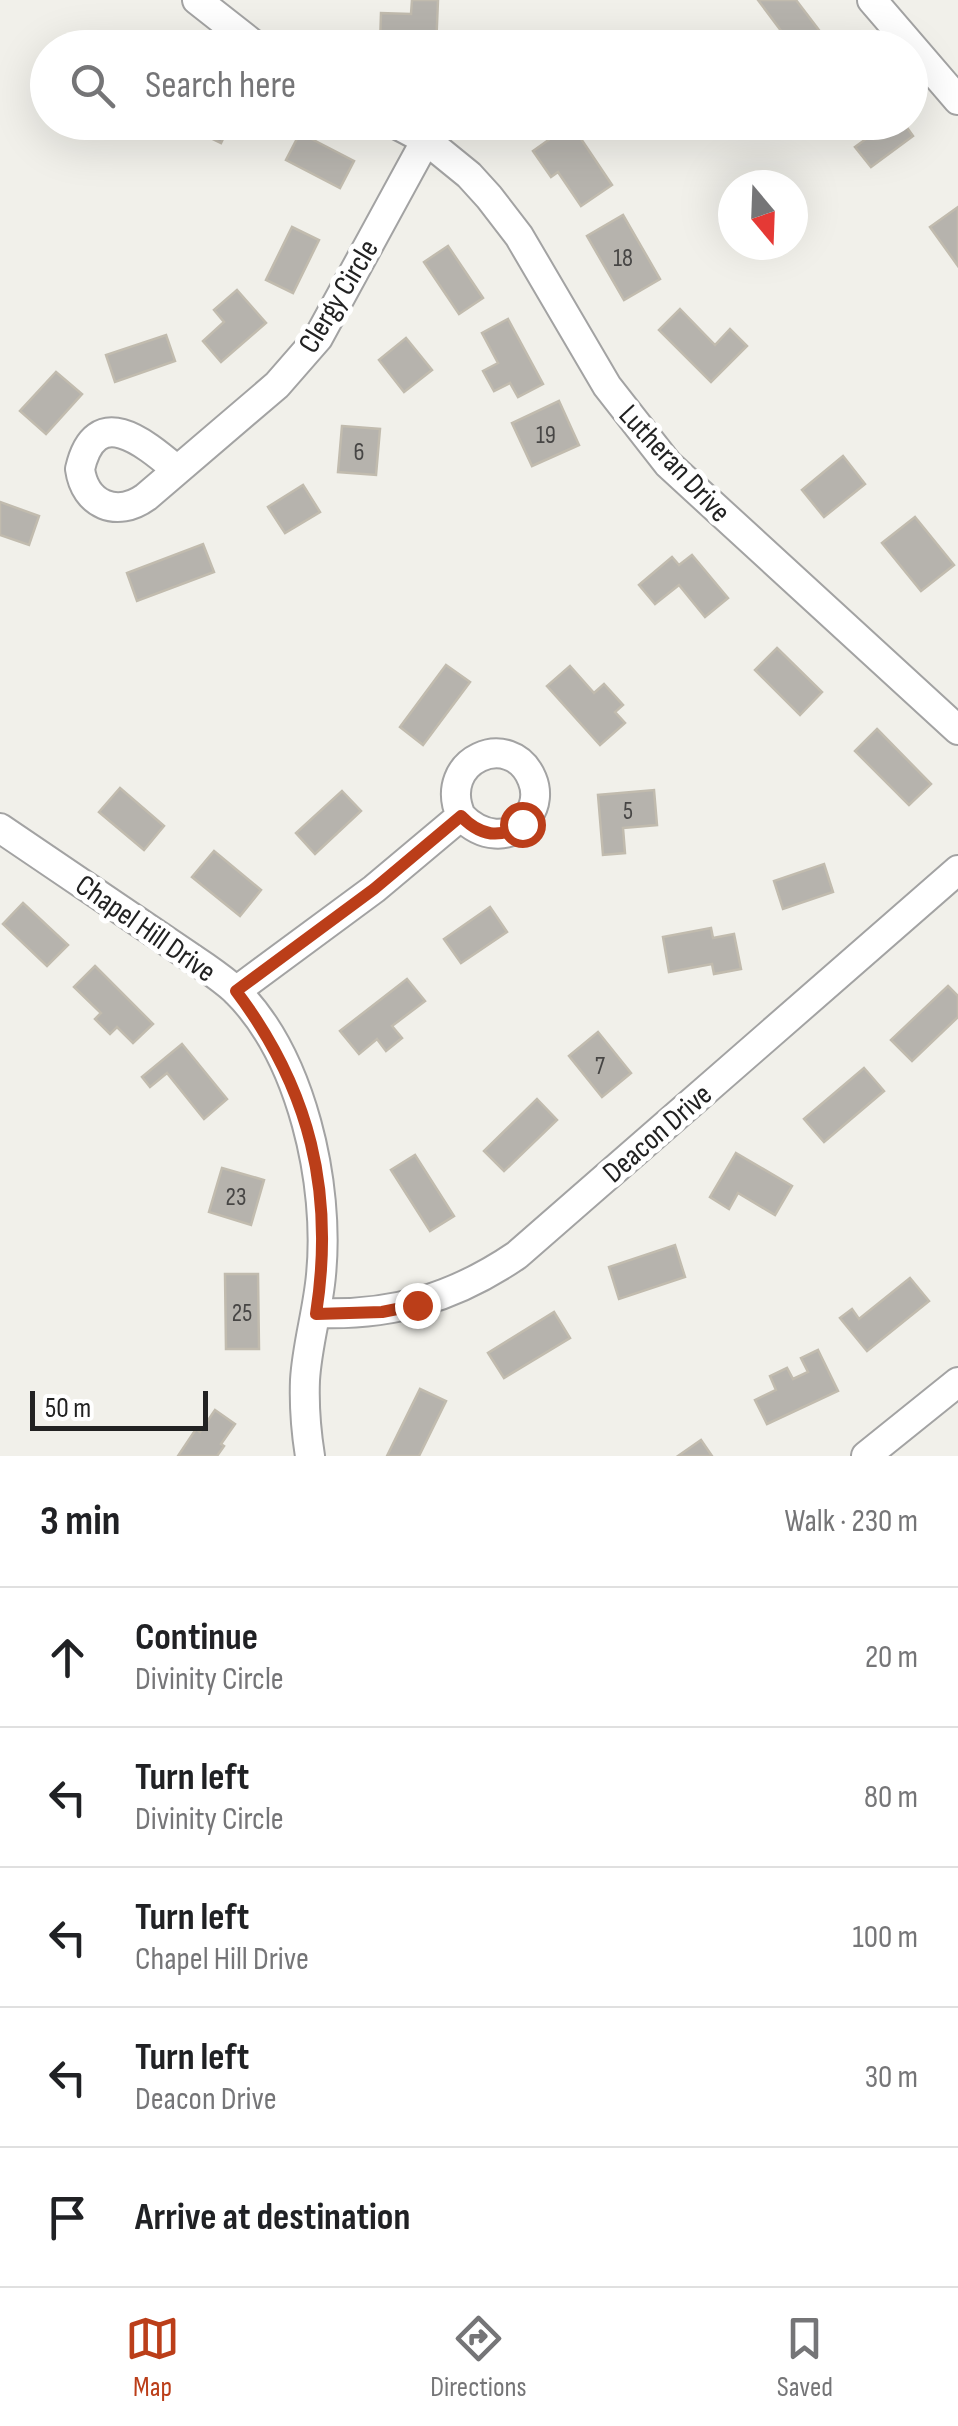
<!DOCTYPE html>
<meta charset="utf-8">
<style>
:root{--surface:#fff;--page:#f2f2f2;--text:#202124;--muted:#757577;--line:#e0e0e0;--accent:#bb3e19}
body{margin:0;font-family:"Sofia Sans Condensed",sans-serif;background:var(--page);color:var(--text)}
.compass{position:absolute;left:718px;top:170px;width:90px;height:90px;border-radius:50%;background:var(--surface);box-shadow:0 10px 40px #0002;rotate:161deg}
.scale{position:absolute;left:30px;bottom:25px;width:178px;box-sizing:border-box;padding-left:10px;border:5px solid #222;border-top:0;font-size:28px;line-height:35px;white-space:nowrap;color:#222;-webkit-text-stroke:8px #fff;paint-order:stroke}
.stop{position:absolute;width:30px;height:30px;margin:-22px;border:8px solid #bb3e19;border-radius:50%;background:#fff}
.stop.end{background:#bb3e19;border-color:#fff;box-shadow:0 2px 10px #0008}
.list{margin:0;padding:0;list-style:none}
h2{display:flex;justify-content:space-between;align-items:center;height:130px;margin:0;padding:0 40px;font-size:42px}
h2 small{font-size:32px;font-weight:400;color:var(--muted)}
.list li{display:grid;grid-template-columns:65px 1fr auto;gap:30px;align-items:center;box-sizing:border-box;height:140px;padding:0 40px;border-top:2px solid var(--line)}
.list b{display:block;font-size:38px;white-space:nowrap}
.list p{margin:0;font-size:32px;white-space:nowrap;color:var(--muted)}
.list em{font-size:32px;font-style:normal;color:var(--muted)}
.icon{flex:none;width:55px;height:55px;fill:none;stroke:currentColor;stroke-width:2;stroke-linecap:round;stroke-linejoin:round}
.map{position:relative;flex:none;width:958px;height:1456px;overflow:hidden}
.search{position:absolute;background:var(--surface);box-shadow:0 10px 40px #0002;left:30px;right:30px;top:30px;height:110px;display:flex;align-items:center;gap:25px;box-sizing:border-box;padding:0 35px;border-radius:55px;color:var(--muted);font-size:38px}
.sheet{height:830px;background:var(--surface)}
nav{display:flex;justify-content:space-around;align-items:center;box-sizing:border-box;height:140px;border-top:2px solid var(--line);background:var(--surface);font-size:28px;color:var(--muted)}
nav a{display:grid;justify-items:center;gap:5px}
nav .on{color:var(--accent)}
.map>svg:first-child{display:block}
.building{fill:#b6b3ad;stroke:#c1bbae;stroke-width:2.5}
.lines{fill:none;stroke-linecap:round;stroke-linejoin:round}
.minor-casing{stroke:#a3a3a3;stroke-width:32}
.minor{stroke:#fff;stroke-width:28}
.route{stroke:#bb3e19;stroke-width:12}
.labels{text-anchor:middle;stroke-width:10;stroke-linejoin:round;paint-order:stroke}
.number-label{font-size:25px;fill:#474645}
.street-label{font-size:30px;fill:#222;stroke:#fff}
</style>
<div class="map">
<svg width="958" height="1456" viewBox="0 0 958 1456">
<rect width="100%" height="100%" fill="#f1f0ea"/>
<!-- building -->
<g class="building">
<path d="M 412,0 L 438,0 L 436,48 L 380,45 L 381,13 L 411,14 Z"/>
<path d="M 758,0 L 796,0 L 822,34 L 804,48 L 794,48 Z"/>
<path d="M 188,122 L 231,122 L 221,143 L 186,126 Z"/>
<path d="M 854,122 L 903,122 L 913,136 L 871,167 L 855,147 L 866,139 Z"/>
<path d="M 571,124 L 612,185 L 581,206 L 558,172 L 551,177 L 533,151 Z"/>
<path d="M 300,133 L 354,161 L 340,188 L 286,160 Z"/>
<path d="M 958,207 L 958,266 L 930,227 Z"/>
<path d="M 623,215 L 660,279 L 624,300 L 587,236 Z"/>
<path d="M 292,227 L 319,240 L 293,293 L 266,280 Z"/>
<path d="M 448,246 L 483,298 L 459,314 L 424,262 Z"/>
<path d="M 237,290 L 266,323 L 221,362 L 203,341 L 224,322 L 214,310 Z"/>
<path d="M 680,309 L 715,345 L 730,329 L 747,346 L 711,382 L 659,330 Z"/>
<path d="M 508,319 L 543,384 L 518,397 L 510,383 L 494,391 L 483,371 L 498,363 L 482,333 Z"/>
<path d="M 166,335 L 175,361 L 115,382 L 106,355 Z"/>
<path d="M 406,338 L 432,370 L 404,392 L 379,360 Z"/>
<path d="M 56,372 L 82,394 L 46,434 L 20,411 Z"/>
<path d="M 559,401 L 579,445 L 532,466 L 512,423 Z"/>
<path d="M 342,426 L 380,429 L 376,475 L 338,472 Z"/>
<path d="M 843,456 L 865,484 L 824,517 L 802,490 Z"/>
<path d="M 303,485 L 320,512 L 285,533 L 268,507 Z"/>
<path d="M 0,502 L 39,516 L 29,545 L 0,535 Z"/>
<path d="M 915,517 L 954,565 L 921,591 L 882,543 Z"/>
<path d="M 203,544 L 214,572 L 137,601 L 127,573 Z"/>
<path d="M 692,555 L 728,598 L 705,617 L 679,585 L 655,604 L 639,585 L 672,557 L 679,565 Z"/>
<path d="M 777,648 L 822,692 L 800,715 L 755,670 Z"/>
<path d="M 446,665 L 470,682 L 423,745 L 400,727 Z"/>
<path d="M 570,666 L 594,693 L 604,684 L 623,705 L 615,712 L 625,723 L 600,745 L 547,686 Z"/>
<path d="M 877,729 L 931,784 L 909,805 L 855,751 Z"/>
<path d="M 120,788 L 164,826 L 144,850 L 99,812 Z"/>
<path d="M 654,790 L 657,825 L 623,828 L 625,853 L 603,855 L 598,795 Z"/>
<path d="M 342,791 L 361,811 L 315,854 L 296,833 Z"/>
<path d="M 214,851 L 261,890 L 240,916 L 192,877 Z"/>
<path d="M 824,864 L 833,892 L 783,909 L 774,881 Z"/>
<path d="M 23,903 L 68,945 L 47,966 L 3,924 Z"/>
<path d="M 490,907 L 507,932 L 461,963 L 444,939 Z"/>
<path d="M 711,928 L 713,938 L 734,934 L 741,969 L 714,974 L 712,964 L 669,972 L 663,937 Z"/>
<path d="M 95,966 L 153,1024 L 133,1043 L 117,1027 L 110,1034 L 95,1019 L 101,1013 L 74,987 Z"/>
<path d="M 407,979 L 425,1001 L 392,1026 L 402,1038 L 386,1051 L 377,1039 L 359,1054 L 340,1031 Z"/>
<path d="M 948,986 L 958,996 L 958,1017 L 912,1061 L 891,1040 Z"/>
<path d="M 598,1032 L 631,1073 L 602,1097 L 569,1056 Z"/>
<path d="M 182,1044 L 227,1099 L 204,1119 L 167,1073 L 150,1087 L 142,1077 Z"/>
<path d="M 864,1068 L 884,1091 L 824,1142 L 804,1119 Z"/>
<path d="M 537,1099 L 557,1120 L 504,1171 L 484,1151 Z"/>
<path d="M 736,1153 L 792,1186 L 775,1215 L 738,1193 L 729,1209 L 710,1197 Z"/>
<path d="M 415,1155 L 454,1216 L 430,1231 L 391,1170 Z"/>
<path d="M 222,1168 L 264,1180 L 251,1225 L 209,1212 Z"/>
<path d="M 675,1245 L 685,1277 L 619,1299 L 609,1267 Z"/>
<path d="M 225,1274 L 258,1274 L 259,1349 L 226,1349 Z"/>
<path d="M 910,1278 L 929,1301 L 867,1351 L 840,1318 L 852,1309 L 859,1319 Z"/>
<path d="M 554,1312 L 570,1338 L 504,1378 L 488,1353 Z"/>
<path d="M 818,1350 L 838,1391 L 767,1424 L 755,1400 L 776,1390 L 770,1376 L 787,1368 L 793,1379 L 808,1372 L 801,1358 Z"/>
<path d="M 420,1389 L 446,1401 L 419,1456 L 387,1456 Z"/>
<path d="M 215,1410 L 235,1424 L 221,1444 L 224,1446 L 217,1456 L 178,1456 L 196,1429 L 200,1432 Z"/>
<path d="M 701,1440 L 712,1456 L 678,1456 Z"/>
</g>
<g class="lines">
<defs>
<g id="minor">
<path d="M 197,0 L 258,48"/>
<path d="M 872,0 L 958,100"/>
<path d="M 392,122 L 426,140 L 469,175 L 489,197 L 519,236 L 607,386 L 668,464 L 958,730"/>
<path d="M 177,470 C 147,445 96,400 80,469 C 85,505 117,518 146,497 L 277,385 L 318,338 L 426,140"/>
<path d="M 0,828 L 205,967 C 215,974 226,982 235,990 C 302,1056 330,1184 321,1275 C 318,1310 307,1345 305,1380 C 304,1406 306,1431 310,1456"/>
<path d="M 236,991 L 374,889 L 461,816 C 480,836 511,843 528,816 C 536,805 537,791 532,779 C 511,728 436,760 461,816"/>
<path d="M 316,1313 C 392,1316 454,1298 517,1255 L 958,870"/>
<path d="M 866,1456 L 958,1382"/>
</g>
</defs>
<!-- minor casing -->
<use href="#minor" class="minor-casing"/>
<!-- minor -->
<use href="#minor" class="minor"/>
</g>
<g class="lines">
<!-- route -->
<path class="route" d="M 417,1305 L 382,1312 L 316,1314 C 335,1192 310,1089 236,991 L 374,889 L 461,816 C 480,836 500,839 522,824"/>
</g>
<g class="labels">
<!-- number labels -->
<g class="number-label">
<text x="623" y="266">18</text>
<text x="546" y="443">19</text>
<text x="359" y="460">6</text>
<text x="628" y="819">5</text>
<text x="600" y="1074">7</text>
<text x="236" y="1205">23</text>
<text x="242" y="1321">25</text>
</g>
<!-- street labels -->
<g class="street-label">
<text transform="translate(338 296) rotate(-59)" y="10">Clergy Circle</text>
<text transform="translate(675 463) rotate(47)" y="10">Lutheran Drive</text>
<text transform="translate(146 928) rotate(35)" y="10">Chapel Hill Drive</text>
<text transform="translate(657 1133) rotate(-41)" y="10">Deacon Drive</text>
</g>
</g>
</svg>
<svg class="compass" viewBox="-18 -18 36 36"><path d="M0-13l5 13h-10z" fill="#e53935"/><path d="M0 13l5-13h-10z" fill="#757577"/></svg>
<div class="scale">50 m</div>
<div class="stop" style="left:522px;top:824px"></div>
<div class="stop end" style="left:417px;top:1305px"></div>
<div class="search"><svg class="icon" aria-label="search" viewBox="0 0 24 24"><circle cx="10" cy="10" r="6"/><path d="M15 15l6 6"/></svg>Search here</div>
</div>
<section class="sheet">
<h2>3 min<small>Walk · 230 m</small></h2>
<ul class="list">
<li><svg class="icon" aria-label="ahead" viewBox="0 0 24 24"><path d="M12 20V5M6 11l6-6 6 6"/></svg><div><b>Continue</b><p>Divinity Circle</p></div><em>20 m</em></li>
<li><svg class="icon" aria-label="left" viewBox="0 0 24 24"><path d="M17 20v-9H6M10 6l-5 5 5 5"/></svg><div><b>Turn left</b><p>Divinity Circle</p></div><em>80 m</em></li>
<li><svg class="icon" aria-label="left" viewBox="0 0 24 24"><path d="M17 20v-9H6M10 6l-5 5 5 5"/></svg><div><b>Turn left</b><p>Chapel Hill Drive</p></div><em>100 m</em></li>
<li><svg class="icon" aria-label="left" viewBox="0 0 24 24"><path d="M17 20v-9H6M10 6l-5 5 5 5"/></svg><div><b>Turn left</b><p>Deacon Drive</p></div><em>30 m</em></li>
<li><svg class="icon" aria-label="arrive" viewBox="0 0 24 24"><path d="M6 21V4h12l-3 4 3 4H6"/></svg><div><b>Arrive at destination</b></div></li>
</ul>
</section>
<nav>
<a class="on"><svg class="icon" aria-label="map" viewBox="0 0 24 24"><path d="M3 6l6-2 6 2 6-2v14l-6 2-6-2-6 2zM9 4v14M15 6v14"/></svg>Map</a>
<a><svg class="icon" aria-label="directions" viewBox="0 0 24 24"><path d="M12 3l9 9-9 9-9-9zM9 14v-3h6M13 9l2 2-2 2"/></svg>Directions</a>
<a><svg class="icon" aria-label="saved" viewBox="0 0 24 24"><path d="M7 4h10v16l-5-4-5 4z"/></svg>Saved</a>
</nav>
